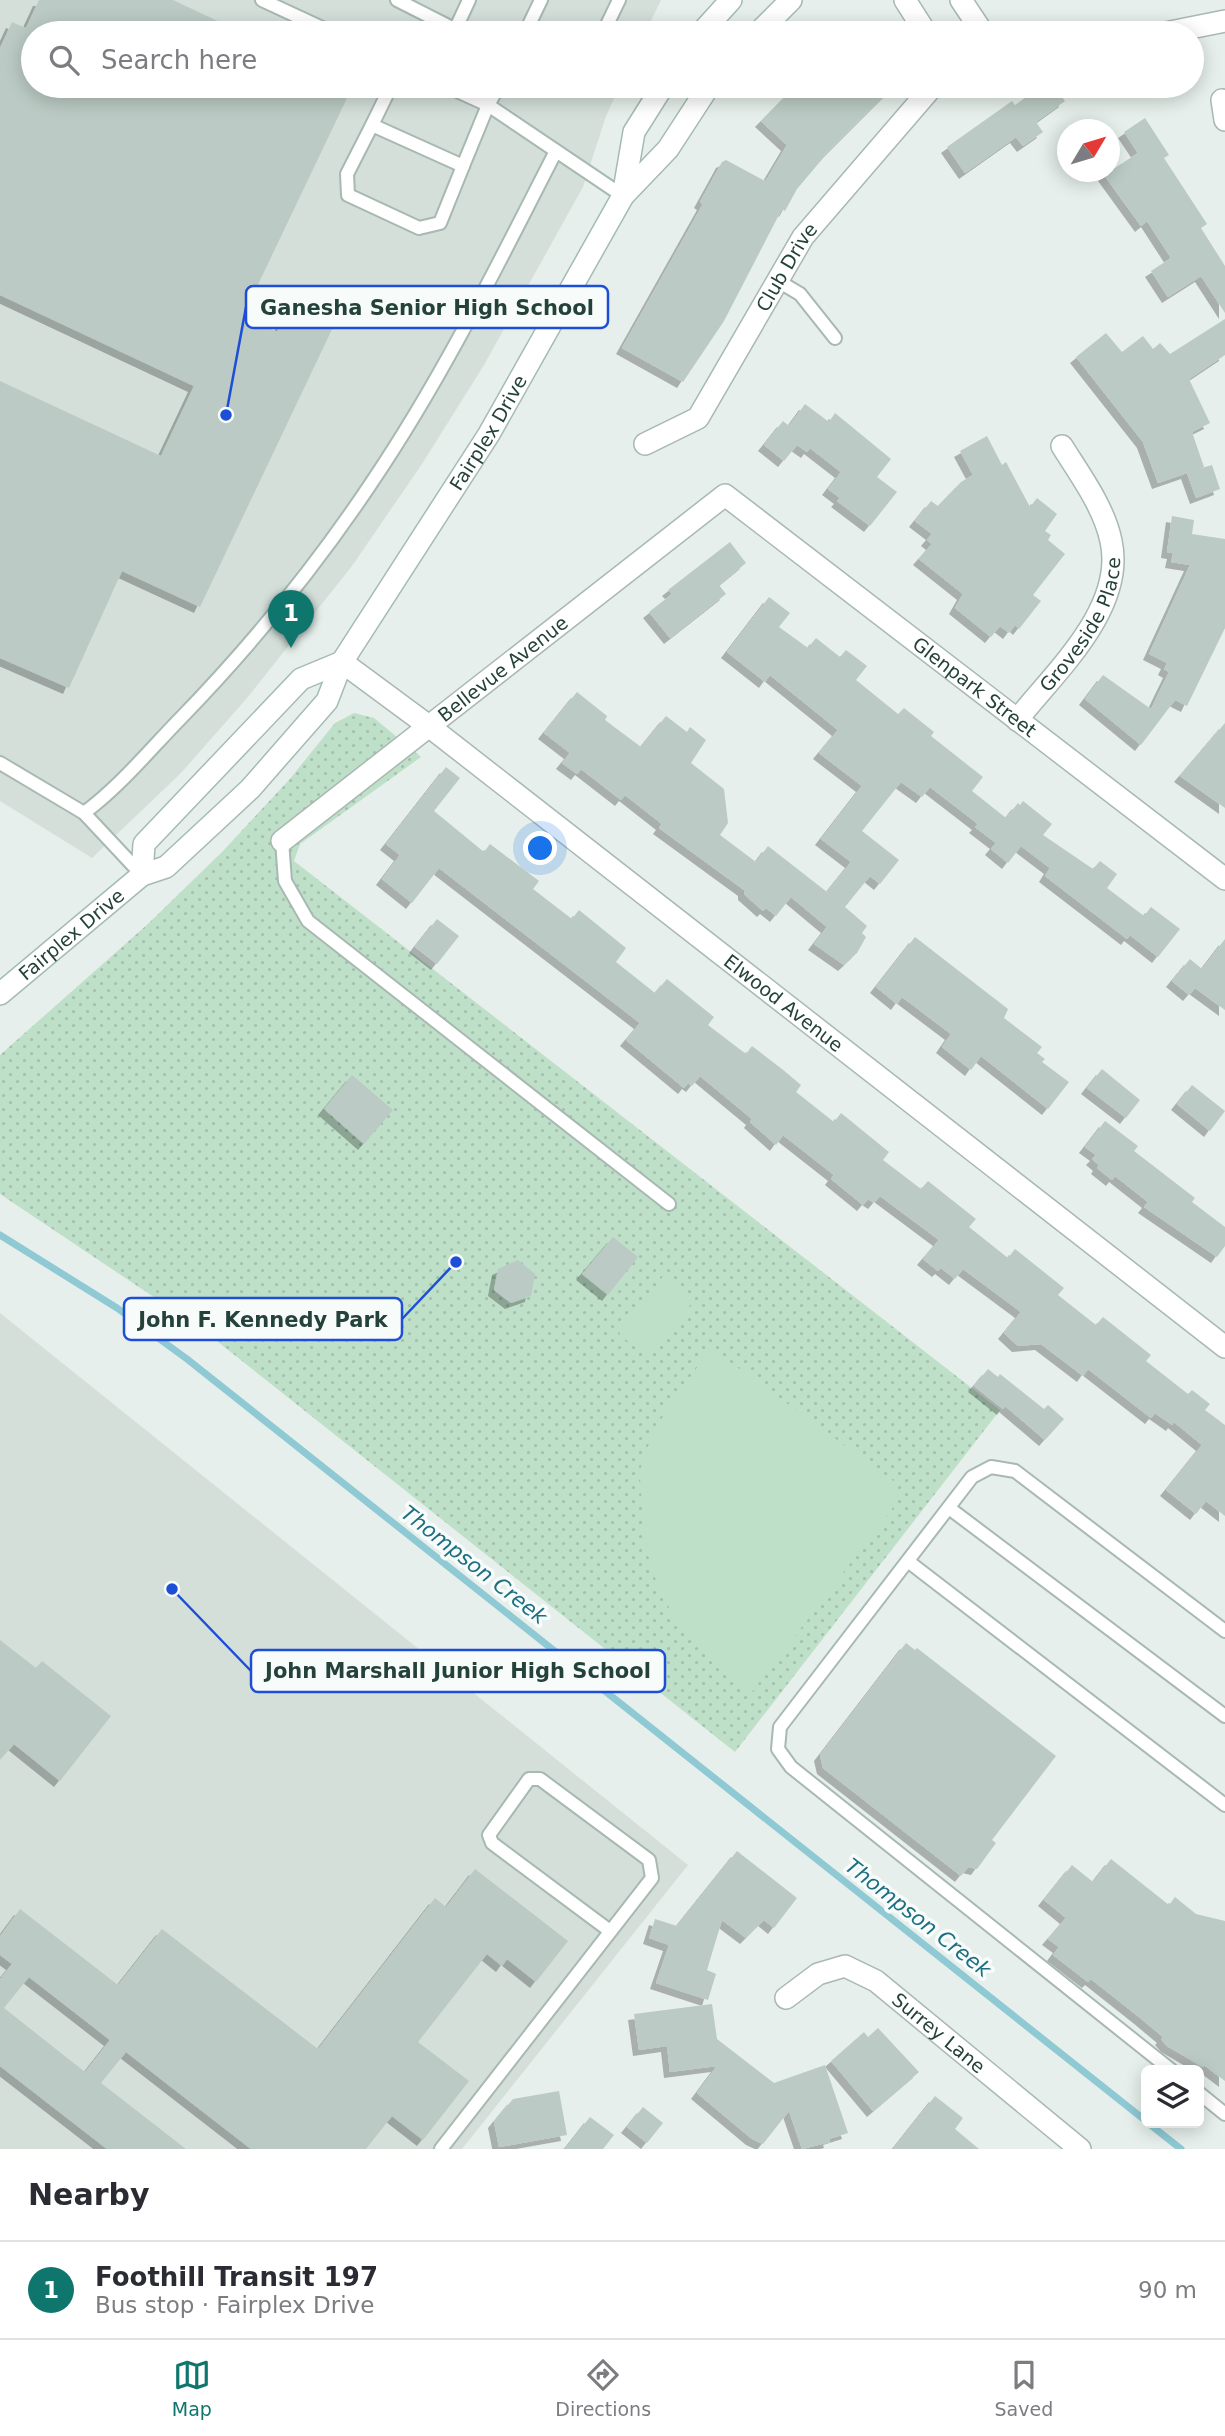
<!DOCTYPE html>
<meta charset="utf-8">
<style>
:root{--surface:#fff;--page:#f7f7f7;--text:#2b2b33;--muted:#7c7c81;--line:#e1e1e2;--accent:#0f766e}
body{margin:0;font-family:"DejaVu Sans",sans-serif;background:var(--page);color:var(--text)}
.controls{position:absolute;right:21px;bottom:21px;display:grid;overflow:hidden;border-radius:10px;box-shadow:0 4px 18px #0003}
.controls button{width:63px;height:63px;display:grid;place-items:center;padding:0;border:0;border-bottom:2px solid var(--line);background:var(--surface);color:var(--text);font:35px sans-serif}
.compass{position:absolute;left:1057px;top:119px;width:63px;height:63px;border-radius:50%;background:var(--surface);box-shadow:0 4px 18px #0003;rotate:52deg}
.you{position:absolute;left:541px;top:849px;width:24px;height:24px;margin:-18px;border:5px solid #fff;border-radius:50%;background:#1a73e8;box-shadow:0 0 0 10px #1a73e833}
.badge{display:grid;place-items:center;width:46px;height:46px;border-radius:50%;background:var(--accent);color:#fff;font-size:23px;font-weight:700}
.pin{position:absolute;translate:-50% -58px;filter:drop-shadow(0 2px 4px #0008)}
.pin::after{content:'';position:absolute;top:37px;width:24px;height:21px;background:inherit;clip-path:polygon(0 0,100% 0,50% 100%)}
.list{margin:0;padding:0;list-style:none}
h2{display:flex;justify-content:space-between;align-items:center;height:91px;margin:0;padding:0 28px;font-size:30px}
h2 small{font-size:23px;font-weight:400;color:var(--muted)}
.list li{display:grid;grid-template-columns:46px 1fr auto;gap:21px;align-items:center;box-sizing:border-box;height:98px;padding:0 28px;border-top:2px solid var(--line)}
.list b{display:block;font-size:26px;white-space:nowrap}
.list p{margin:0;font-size:23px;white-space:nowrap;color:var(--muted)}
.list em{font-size:23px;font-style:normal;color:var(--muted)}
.icon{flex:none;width:38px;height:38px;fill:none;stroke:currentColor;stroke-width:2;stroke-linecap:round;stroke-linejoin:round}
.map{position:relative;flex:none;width:1225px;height:2149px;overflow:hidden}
.search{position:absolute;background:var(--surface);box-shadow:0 4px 18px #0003;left:21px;right:21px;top:21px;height:77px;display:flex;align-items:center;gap:18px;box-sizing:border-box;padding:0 24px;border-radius:38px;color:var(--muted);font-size:26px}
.sheet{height:189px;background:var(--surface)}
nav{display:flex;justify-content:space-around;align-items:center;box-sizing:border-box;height:98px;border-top:2px solid var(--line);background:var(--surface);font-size:19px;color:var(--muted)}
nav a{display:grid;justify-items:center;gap:4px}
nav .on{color:var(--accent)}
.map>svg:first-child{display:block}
.built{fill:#d4dfda}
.park{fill:url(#park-dots)}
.pitch{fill:#bfe0c8}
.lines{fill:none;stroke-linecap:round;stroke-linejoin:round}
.stream{stroke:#8ec9d4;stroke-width:7}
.building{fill:#bbcac4;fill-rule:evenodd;filter:url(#shadow)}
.service-casing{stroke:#a8b8b2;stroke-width:16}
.minor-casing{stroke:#a8b8b2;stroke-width:24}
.secondary-casing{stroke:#a4bbb3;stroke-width:24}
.service{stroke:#fff;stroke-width:12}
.minor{stroke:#fff;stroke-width:21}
.secondary{stroke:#fff;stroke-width:21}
.labels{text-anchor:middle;stroke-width:7;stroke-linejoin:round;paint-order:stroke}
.street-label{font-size:19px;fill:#24423a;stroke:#f7fbf9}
.water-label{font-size:21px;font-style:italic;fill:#1c6f80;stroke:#f7fbf9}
.leader{fill:none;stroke:#1d4ed8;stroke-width:2.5}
.callout-dot{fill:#1d4ed8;stroke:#f7fbf9;stroke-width:2.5}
.callout{fill:#f7fbf9;stroke:#1d4ed8;stroke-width:2.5}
.callout-label{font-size:21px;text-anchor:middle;font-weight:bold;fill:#24423a}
</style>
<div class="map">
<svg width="1225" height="2149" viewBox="0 0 1225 2149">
<defs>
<pattern id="park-dots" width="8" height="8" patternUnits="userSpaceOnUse" patternTransform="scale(1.75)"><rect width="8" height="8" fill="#bfe0c8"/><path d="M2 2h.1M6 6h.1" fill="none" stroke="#a4c1ad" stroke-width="1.8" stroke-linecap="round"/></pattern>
<filter id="shadow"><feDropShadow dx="-6" dy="6" stdDeviation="0" flood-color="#0004"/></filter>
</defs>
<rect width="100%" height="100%" fill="#e6efeb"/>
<!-- built -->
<g class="built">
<path d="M 0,0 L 661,0 L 645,33 L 33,33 L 33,86 L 620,86 L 606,116 L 583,187 L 484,365 L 422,464 L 352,566 L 247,698 L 181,773 L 92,858 L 0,801 Z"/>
<path d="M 0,1313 L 688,1865 L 462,2149 L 0,2149 Z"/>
</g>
<!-- park -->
<path class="park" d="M 354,713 L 374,718 L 421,757 L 300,844 L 294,861 L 1000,1410 L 735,1752 L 203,1330 L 0,1194 L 0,1055 L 149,923 L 222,852 L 289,780 L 335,723 Z"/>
<!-- pitch -->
<g class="pitch">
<path d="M 664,1275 L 695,1299 L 649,1358 L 619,1334 Z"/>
<path d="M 712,1349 L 895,1482 L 898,1501 L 749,1696 C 685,1642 643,1591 642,1504 C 641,1492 639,1477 641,1467 C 654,1421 683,1385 712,1349 Z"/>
</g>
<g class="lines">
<!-- stream -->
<g class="stream">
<path d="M 0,1235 L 117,1308 L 187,1359 L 1146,2121"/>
<path d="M 1148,2123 L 1181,2149"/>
</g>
</g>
<!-- building -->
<g class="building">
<path d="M 39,0 L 173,0 L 243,33 L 33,33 L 33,86 L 325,86 L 348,96 L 243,316 L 277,332 L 291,302 L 335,323 L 200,607 L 122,571 L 69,688 L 0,658 L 0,381 L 161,456 L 194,386 L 0,295 L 0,48 L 12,22 L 26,28 Z"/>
<path d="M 795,86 L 895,86 L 824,157 L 797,189 L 785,211 L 782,209 L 724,321 L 683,382 L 622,348 L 703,204 L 700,202 L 722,162 L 726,160 L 765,181 L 768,177 L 787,145 L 761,121 Z"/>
<path d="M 1042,86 L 1054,86 L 1065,101 L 1036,122 L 1043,132 L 1023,146 L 1016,137 L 965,173 L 947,147 L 1012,101 L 1015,105 Z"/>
<path d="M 1145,118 L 1169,155 L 1164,158 L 1207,224 L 1201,228 L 1225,266 L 1225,313 L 1201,276 L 1168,297 L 1151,271 L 1171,258 L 1147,221 L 1141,226 L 1104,175 L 1138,153 L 1124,132 Z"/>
<path d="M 1225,319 L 1225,355 L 1189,379 L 1210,423 L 1192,432 L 1204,467 L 1198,469 L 1212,465 L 1220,489 L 1196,498 L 1187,473 L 1158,483 L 1143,442 L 1076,357 L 1106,333 L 1122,352 L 1143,336 L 1153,349 L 1160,343 L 1170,354 Z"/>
<path d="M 805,404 L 829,422 L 835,413 L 891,459 L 877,477 L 897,492 L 870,526 L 837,501 L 840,498 L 828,489 L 841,472 L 810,448 L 807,452 L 797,445 L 784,461 L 764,445 L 783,421 L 789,426 Z"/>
<path d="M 987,436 L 1002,465 L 1006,462 L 1030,507 L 1037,498 L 1057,514 L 1045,531 L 1051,535 L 1048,540 L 1065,554 L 1033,595 L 1041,601 L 1019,629 L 1015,625 L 1009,633 L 1000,626 L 991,637 L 955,608 L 963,594 L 919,559 L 932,544 L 927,540 L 932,534 L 915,521 L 931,501 L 938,506 L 961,482 L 973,475 L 960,451 Z"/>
<path d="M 1172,516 L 1194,520 L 1192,534 L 1225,539 L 1225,628 L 1187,706 L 1175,700 L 1141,745 L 1085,699 L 1103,675 L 1151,709 L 1169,672 L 1164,669 L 1167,663 L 1149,654 L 1190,565 L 1171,562 L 1173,553 L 1167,552 Z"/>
<path d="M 730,542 L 746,563 L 719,585 L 726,594 L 670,638 L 649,612 L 672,594 L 668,590 Z"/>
<path d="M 769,597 L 790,613 L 779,627 L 808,648 L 816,638 L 840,657 L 846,650 L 867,666 L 856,680 L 898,714 L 904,708 L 934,732 L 931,736 L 983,777 L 972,791 L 1006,818 L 1018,803 L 1020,805 L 1023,801 L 1052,824 L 1043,835 L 1093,869 L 1100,861 L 1117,874 L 1107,888 L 1144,916 L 1151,907 L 1180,929 L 1158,957 L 1130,935 L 1127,939 L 1045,876 L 1050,868 L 1021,846 L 1008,863 L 991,849 L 996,843 L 975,827 L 978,824 L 930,787 L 922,797 L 901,782 L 862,831 L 899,860 L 880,884 L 870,876 L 845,907 L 867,926 L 862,933 L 866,937 L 857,953 L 844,965 L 814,944 L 827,927 L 791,897 L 776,916 L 766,908 L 763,911 L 744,894 L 744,890 L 659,828 L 662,824 L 625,795 L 621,800 L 581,769 L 577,774 L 562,763 L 570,753 L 544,733 L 577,692 L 607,716 L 605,720 L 641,747 L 666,716 L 687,732 L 690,727 L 706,740 L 691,763 L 724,789 L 728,823 L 720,835 L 756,862 L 768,846 L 827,892 L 851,862 L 821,839 L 862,786 L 819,753 L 838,730 L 770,675 L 765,682 L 727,652 Z"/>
<path d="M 1225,723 L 1225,808 L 1180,776 Z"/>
<path d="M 446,767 L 460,778 L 434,811 L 484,852 L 490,844 L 539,881 L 533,889 L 572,919 L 579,910 L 626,948 L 616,962 L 655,993 L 667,979 L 714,1017 L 708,1025 L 746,1054 L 752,1046 L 782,1069 L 801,1085 L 796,1092 L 834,1122 L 841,1113 L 889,1152 L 883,1160 L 921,1189 L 928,1181 L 976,1219 L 969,1227 L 1008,1258 L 1015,1249 L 1064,1288 L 1058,1295 L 1096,1325 L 1103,1317 L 1151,1355 L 1146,1361 L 1188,1394 L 1192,1390 L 1210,1404 L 1205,1410 L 1225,1425 L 1225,1516 L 1206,1501 L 1196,1514 L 1166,1490 L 1202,1445 L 1174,1422 L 1172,1425 L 1155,1413 L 1151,1418 L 1088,1369 L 1083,1376 L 1041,1344 L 1018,1346 L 1004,1333 L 1021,1312 L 963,1269 L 955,1279 L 941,1268 L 938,1271 L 923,1259 L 939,1240 L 880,1196 L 874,1203 L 868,1199 L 863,1205 L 831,1179 L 834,1175 L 783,1135 L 776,1145 L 750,1122 L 752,1119 L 700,1076 L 692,1086 L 688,1083 L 684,1088 L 626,1040 L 640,1023 L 439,868 L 412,903 L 382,879 L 400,855 L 386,844 Z"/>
<path d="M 437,919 L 459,936 L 437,964 L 415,947 Z"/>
<path d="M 915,937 L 1008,1009 L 1004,1018 L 1042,1047 L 1037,1053 L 1045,1059 L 1042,1062 L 1069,1082 L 1048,1109 L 981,1056 L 971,1070 L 942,1047 L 951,1034 L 902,997 L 897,1004 L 876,987 Z"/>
<path d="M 1225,939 L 1225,1010 L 1195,988 L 1189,995 L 1172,981 L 1190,959 L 1202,969 Z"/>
<path d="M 1102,1069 L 1140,1100 L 1126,1118 L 1087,1088 Z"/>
<path d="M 352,1075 L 393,1110 L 364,1144 L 324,1109 Z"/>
<path d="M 1192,1085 L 1225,1111 L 1210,1131 L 1177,1104 Z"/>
<path d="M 1105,1121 L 1138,1146 L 1134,1151 L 1195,1198 L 1192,1202 L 1225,1227 L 1225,1246 L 1217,1257 L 1144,1207 L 1148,1202 L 1115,1176 L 1112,1180 L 1097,1168 L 1099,1165 L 1092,1159 L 1096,1155 L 1085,1147 Z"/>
<path d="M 613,1237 L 638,1257 L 608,1295 L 582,1274 Z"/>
<path d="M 518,1260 L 535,1274 L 531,1296 L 511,1303 L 494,1290 L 498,1269 Z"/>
<path d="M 988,1369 L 998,1377 L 1000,1374 L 1044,1409 L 1048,1405 L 1064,1419 L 1045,1440 L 1005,1406 L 1003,1409 L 974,1386 Z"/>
<path d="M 0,1640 L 36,1668 L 42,1661 L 111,1716 L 60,1781 L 14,1744 L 0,1760 Z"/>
<path d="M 906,1643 L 915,1650 L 917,1648 L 1056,1756 L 992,1840 L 996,1843 L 977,1869 L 968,1867 L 961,1876 L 823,1768 L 820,1755 Z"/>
<path d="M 737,1851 L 797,1898 L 774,1928 L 764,1920 L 746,1938 L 722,1920 L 707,1970 L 716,1974 L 708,2000 L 656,1983 L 669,1945 L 649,1938 L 655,1919 L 677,1926 Z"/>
<path d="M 1111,1859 L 1169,1905 L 1175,1897 L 1196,1914 L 1225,1921 L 1225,2081 L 1204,2065 L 1203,2067 L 1167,2046 L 1161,2039 L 1163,2037 L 1139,2017 L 1091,1979 L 1088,1982 L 1053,1955 L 1059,1947 L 1048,1939 L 1066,1918 L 1044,1900 L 1072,1865 L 1093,1882 Z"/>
<path d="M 475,1869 L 568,1941 L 536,1982 L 507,1959 L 502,1966 L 487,1954 L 418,2042 L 469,2081 L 423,2140 L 392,2116 L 366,2149 L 251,2149 L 126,2052 L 101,2083 L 186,2149 L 107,2149 L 0,2066 L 0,1979 L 12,1964 L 0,1955 L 0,1936 L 20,1909 L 118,1985 L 162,1929 L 318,2049 L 435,1898 L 446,1907 ZM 29,1977 L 110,2040 L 85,2072 L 4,2008 Z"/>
<path d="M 712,2004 L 717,2039 L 774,2083 L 825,2065 L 848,2133 L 829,2139 L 830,2142 L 802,2149 L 789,2111 L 763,2144 L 752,2139 L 697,2093 L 717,2066 L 670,2072 L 667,2046 L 639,2050 L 634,2014 Z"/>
<path d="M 878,2028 L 919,2072 L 873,2111 L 831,2061 L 864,2032 L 868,2037 Z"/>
<path d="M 559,2091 L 567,2135 L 499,2147 L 494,2122 L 513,2099 Z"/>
<path d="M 935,2096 L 963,2118 L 955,2129 L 979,2149 L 893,2149 Z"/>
<path d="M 643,2107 L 663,2123 L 647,2143 L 627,2127 Z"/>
<path d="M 590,2117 L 614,2135 L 603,2149 L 565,2149 Z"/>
</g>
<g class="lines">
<defs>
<g id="service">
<path d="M 262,0 L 333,33"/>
<path d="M 397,0 L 462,33"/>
<path d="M 455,30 L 469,0"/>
<path d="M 525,33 L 541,0"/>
<path d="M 603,33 L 619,0"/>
<path d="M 391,86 L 372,125 L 463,166 L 488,105 L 446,86"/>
<path d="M 499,86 L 488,105 L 623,196"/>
<path d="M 372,125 L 347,174 L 348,195 L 419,228 L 440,223 L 463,166"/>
<path d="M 778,281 L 800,294 L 835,338"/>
<path d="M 0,763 L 84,813 L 142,875"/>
<path d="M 84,813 C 119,787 148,752 178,721 C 250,647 317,565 374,479 C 444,375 499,262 556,151"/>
<path d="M 282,841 L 285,881 L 308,921 L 669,1204"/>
<path d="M 949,1508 L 1225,1716"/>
<path d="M 909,1562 L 1225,1805"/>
<path d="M 1171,2070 L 791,1767 L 778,1749 L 780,1727 L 972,1477 L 991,1467 L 1015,1471 L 1225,1631"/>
<path d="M 1199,2093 L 1225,2114"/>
<path d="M 441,2149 L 652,1878 L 649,1860 L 540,1779 L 529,1779 L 489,1835 L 492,1843 L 610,1931"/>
</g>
<g id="minor">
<path d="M 905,0 L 926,33"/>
<path d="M 961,0 L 983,33"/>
<path d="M 1165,33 L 1225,21"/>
<path d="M 1222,100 L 1225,120"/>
<path id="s1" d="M 645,444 L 698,418 L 803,237 L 933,86"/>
<path id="s2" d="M 342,662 L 430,727 L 1225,1347"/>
<path id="s3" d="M 1017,720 C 1055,672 1126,608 1111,541 C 1104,507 1080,475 1062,446"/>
<path id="s4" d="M 282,841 L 725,495 L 1225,879"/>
<path id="s5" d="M 786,1998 L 818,1974 L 845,1966 L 876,1981 L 1080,2149"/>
</g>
<g id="secondary">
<path d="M 701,33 L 731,0"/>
<path d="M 758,33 L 791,0"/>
<path d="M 623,196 L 634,132 L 663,86"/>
<path d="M 142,875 L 144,844 L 301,679 L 342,662"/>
<path id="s6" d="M 0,994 L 142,875 L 166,867 L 250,789 L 327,701 L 342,662 L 489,434 L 623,196 L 668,149 L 709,86"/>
</g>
</defs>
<!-- service casing -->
<use href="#service" class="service-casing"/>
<!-- minor casing -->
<use href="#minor" class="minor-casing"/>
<!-- secondary casing -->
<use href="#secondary" class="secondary-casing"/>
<!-- service -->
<use href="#service" class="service"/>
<!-- minor -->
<use href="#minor" class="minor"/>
<!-- secondary -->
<use href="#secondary" class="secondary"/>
</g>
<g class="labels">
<!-- street labels -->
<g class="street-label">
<text dy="7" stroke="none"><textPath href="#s1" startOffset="234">Club Drive</textPath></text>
<text dy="7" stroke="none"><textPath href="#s6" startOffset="756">Fairplex Drive</textPath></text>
<text dy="7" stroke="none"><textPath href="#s3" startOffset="117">Groveside Place</textPath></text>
<text dy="7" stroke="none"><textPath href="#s4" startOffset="280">Bellevue Avenue</textPath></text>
<text dy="7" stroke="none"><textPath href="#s4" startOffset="877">Glenpark Street</textPath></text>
<text dy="7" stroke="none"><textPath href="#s6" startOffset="93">Fairplex Drive</textPath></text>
<text dy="7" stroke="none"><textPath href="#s2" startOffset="558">Elwood Avenue</textPath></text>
<text dy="7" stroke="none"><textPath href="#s5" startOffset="184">Surrey Lane</textPath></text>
</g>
<!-- water labels -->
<g class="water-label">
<text transform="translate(474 1565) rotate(38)" y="7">Thompson Creek</text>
<text transform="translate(918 1918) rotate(38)" y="7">Thompson Creek</text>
</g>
</g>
<!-- callouts -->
<path class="leader" d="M226 415L246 307M456 1262L402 1319M172 1589L251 1671"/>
<g class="callout-dot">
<circle cx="226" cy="415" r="7"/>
<circle cx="456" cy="1262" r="7"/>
<circle cx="172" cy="1589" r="7"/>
</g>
<g class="callout">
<rect x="246" y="286" width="362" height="42" rx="7"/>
<rect x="124" y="1298" width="278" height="42" rx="7"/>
<rect x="251" y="1650" width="414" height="42" rx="7"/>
</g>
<g class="callout-label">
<text x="427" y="315">Ganesha Senior High School</text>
<text x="263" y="1327">John F. Kennedy Park</text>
<text x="458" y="1678">John Marshall Junior High School</text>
</g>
</svg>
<div class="controls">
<button><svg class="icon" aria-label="layers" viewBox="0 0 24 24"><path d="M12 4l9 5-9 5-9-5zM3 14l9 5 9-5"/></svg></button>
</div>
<svg class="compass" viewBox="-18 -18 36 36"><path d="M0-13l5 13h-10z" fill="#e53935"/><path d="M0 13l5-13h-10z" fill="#7c7c81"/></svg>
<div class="you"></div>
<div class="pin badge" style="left:291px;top:648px">1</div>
<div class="search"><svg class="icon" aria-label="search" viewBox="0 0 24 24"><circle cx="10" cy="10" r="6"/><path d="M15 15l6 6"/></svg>Search here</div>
</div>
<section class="sheet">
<h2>Nearby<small></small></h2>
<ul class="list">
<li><span class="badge">1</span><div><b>Foothill Transit 197</b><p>Bus stop · Fairplex Drive</p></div><em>90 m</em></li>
</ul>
</section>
<nav>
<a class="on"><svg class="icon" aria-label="map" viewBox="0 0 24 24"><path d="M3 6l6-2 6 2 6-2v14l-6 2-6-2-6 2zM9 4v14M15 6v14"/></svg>Map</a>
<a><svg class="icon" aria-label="directions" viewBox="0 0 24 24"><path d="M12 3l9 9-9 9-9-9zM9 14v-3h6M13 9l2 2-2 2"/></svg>Directions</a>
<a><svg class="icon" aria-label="saved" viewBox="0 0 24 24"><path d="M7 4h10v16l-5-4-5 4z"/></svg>Saved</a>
</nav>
